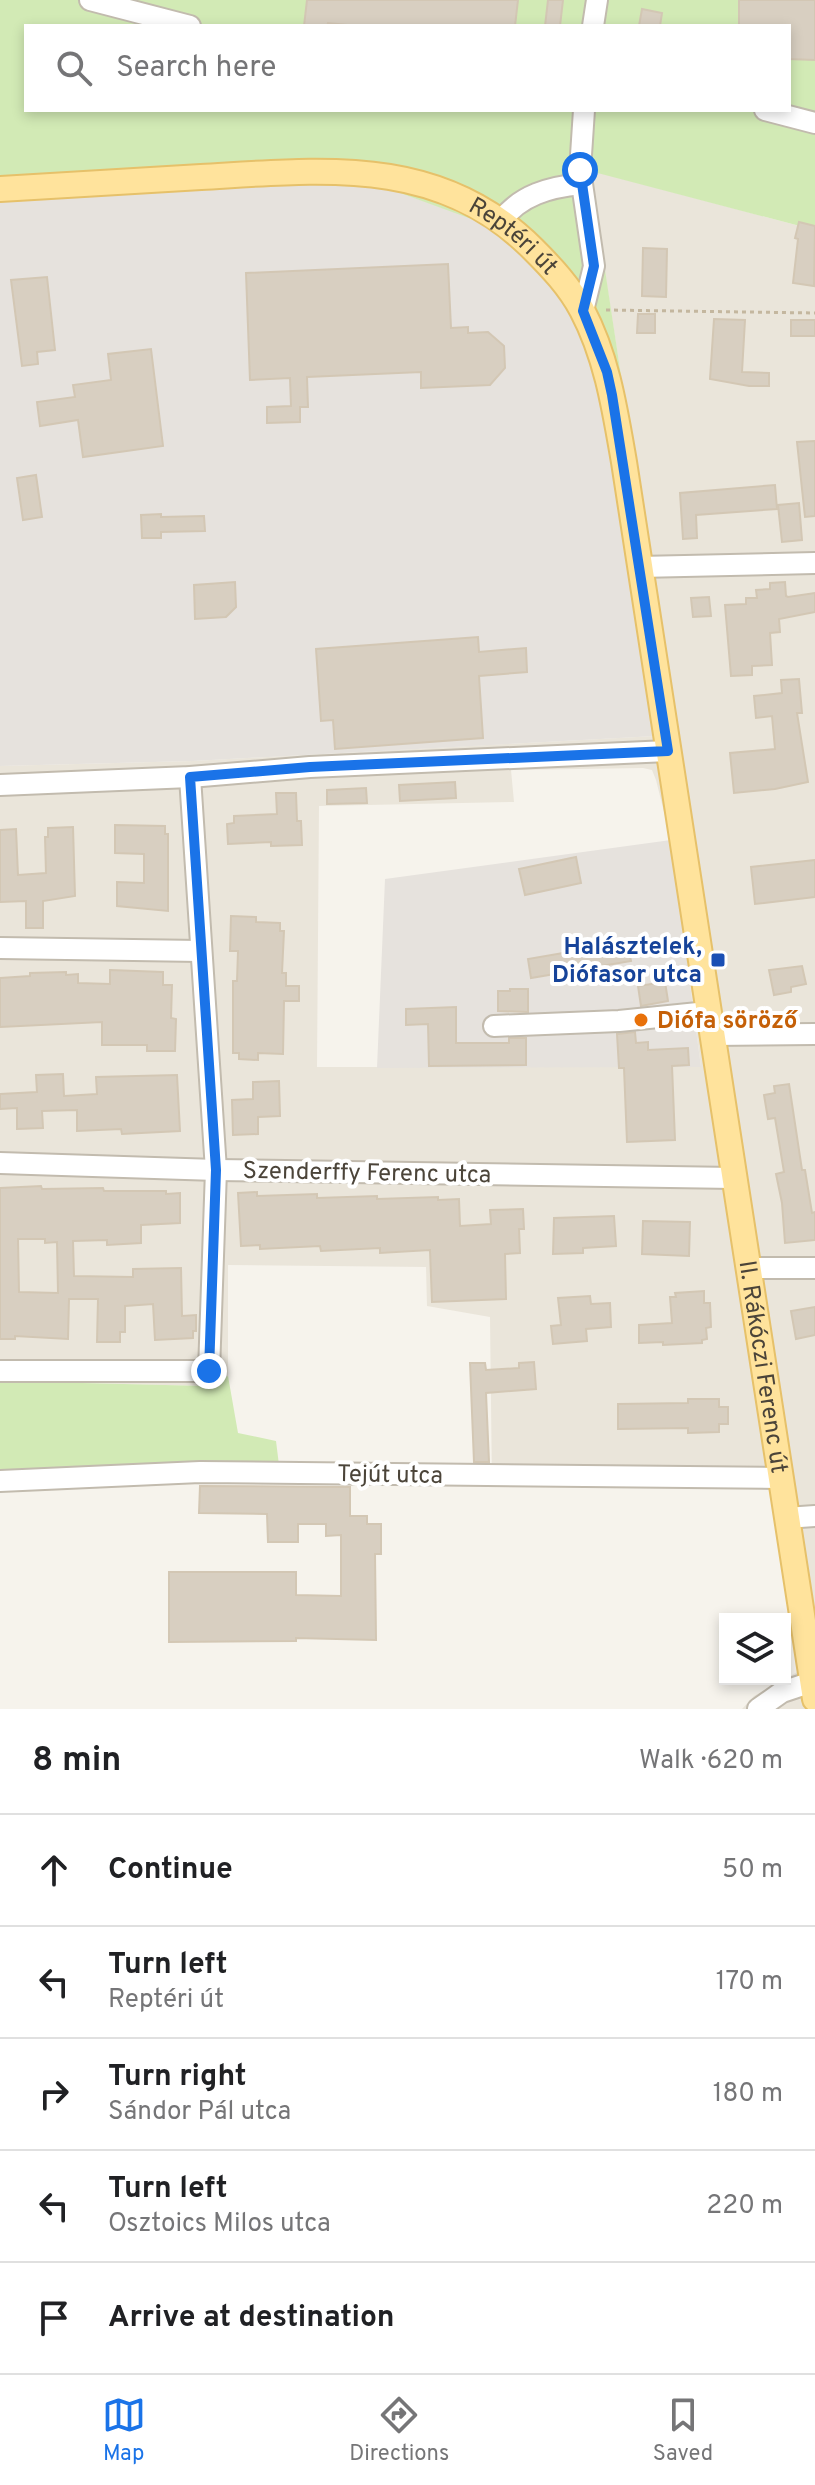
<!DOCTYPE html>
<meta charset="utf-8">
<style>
:root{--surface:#fff;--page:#f6f6f6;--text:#202124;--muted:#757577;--line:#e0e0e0;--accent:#1a73e8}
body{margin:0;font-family:Overpass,sans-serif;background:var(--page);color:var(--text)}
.controls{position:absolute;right:24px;bottom:24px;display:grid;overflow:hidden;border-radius:0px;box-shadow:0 4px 12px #0003}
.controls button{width:72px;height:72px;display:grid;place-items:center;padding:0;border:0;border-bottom:2px solid var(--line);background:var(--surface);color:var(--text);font:40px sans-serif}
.stop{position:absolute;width:24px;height:24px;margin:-18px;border:6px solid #1a73e8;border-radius:50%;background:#fff}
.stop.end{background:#1a73e8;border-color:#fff;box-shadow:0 2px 8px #0008}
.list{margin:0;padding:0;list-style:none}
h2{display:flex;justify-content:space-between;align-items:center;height:104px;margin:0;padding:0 32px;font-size:34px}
h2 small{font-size:26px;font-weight:400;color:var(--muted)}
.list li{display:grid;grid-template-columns:52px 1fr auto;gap:24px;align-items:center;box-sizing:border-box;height:112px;padding:0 32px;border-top:2px solid var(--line)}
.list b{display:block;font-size:30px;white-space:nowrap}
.list p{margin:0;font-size:26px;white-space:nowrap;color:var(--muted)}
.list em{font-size:26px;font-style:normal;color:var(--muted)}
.icon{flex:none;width:44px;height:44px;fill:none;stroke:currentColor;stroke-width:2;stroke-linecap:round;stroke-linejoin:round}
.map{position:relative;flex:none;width:815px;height:1709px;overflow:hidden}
.search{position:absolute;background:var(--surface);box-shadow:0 4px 12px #0003;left:24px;right:24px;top:24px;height:88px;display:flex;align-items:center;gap:20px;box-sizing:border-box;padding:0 28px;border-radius:0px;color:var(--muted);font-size:30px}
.sheet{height:664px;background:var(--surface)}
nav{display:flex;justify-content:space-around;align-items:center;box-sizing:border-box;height:112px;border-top:2px solid var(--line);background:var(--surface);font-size:22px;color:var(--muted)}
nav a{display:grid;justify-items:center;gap:4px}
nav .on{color:var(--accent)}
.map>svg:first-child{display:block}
.residential{fill:#eae5da;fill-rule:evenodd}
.industrial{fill:#e6e2dd}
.green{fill:#d2eab5;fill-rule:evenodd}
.building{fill:#d8cfc1;stroke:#d3c7b4;stroke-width:2;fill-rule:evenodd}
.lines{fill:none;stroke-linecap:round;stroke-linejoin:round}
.minor-casing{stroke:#c2bbae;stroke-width:24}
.major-casing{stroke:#e6c16a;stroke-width:28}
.path{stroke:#c4b79f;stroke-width:3;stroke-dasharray:4 4;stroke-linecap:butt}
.minor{stroke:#fff;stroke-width:20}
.major{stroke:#ffe39c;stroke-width:24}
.route{stroke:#1a73e8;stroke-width:10}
.transit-dot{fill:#1a4fb4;stroke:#fff;stroke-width:3}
.food-dot{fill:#e8710a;stroke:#fff;stroke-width:3}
.labels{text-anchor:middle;stroke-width:8;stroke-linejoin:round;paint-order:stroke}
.street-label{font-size:24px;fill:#4b4439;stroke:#fff}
.transit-label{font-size:24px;font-weight:bold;fill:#164399;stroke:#fff;text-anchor:end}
.food-label{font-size:24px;font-weight:bold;fill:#c56008;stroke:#fff;text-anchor:start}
</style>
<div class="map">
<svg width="815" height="1709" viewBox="0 0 815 1709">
<rect width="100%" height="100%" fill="#f6f3ec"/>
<!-- residential -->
<path class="residential" d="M 589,170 L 815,230 L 815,1709 L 742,1709 L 754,1696 L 799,1671 L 771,1487 L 492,1487 L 490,1317 L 427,1306 L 426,1267 L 228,1265 L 228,1376 L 207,1386 L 0,1381 L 0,766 L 193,761 L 655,736 L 606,385 L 622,382 ZM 643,768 L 652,770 L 656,780 L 671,840 L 701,1067 L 317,1067 L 319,806 L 514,802 L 511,770 Z"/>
<!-- industrial -->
<g class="industrial">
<path d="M 251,179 L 389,189 L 488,224 L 563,296 L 606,385 L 656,736 L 193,761 L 0,766 L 0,197 Z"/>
<path d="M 671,840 L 701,1067 L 377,1068 L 385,879 Z"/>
</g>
<!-- green -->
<g class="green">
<path d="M 0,0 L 815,0 L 815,230 L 590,171 L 622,382 L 606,385 L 563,296 L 488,225 L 389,189 L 251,179 L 0,197 ZM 26,26 L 789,26 L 789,110 L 26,110 Z"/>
<path d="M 228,1376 L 238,1433 L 276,1441 L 279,1465 L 104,1470 L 0,1470 L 0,1381 L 206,1386 Z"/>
</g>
<!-- building -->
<g class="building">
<path d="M 307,0 L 518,0 L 515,26 L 358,26 L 328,23 L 327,26 L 304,26 Z"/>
<path d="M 548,0 L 563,0 L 560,26 L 545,26 Z"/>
<path d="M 739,0 L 815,0 L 815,60 L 789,59 L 789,26 L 739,26 Z"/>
<path d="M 642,9 L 662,13 L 660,26 L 639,26 Z"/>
<path d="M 799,222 L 815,226 L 814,286 L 793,283 L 798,239 L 795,238 Z"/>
<path d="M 643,248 L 667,249 L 666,297 L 642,296 Z"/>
<path d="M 448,264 L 451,328 L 468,327 L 468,333 L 488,332 L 504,346 L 505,368 L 490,385 L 421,388 L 421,372 L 307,377 L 308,407 L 300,407 L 300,422 L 267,423 L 267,407 L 291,406 L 290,378 L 250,380 L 246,273 Z"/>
<path d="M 47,277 L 55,350 L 37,352 L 38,364 L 22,366 L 11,280 Z"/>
<path d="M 638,314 L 655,314 L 655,333 L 637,333 Z"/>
<path d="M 714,319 L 745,320 L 742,372 L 769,373 L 769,386 L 749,386 L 710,379 Z"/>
<rect x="791" y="320" width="24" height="16"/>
<path d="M 151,349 L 163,446 L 83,457 L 78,420 L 40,426 L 37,402 L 75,397 L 73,385 L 111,380 L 108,354 Z"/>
<path d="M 815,441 L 815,516 L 805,517 L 797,442 Z"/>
<path d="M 36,475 L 42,517 L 23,520 L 17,478 Z"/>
<path d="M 775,485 L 777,509 L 696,515 L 697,538 L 683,539 L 680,493 Z"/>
<path d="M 799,503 L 802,540 L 782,542 L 778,505 Z"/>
<path d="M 161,514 L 161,517 L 204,516 L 205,531 L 161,532 L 161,538 L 142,538 L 141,515 Z"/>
<path d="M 235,582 L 236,607 L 226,617 L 195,619 L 194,585 Z"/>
<path d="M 785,582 L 786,596 L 788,597 L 815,593 L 815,612 L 779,619 L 780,632 L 770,633 L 772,665 L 752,666 L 752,675 L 731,676 L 725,605 L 746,604 L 746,598 L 757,598 L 756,590 L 770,589 L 770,583 Z"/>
<path d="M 709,597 L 711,616 L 693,617 L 691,598 Z"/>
<path d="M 478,637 L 479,652 L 526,648 L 527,672 L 479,676 L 483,738 L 335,749 L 333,720 L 321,721 L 316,649 Z"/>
<path d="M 799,679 L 802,713 L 797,713 L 808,782 L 775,789 L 734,793 L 730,753 L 775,749 L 772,716 L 756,718 L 754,696 L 782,693 L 781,680 Z"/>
<path d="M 455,782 L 456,798 L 400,801 L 399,785 Z"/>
<path d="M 366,788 L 367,803 L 327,804 L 327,790 Z"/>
<path d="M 276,793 L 296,793 L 297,821 L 301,821 L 302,845 L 271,846 L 271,842 L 228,844 L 227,824 L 234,823 L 234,816 L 277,814 Z"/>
<path d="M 115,825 L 165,826 L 165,834 L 168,834 L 168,911 L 117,906 L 117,882 L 144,883 L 144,854 L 115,853 Z"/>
<path d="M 73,827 L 75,896 L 43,901 L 43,928 L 26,928 L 26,901 L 0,902 L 0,830 L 16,829 L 18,875 L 46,873 L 45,837 L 48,837 L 48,828 Z"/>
<path d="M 576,857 L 581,883 L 525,895 L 519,869 Z"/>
<path d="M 815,860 L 815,897 L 755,904 L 751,867 Z"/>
<path d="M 231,916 L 256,917 L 256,922 L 280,923 L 280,931 L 284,931 L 282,973 L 286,973 L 286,986 L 299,986 L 299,1001 L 284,1001 L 283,1054 L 258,1053 L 258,1060 L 239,1059 L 239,1053 L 233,1053 L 233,981 L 237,981 L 238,951 L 230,951 Z"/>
<path d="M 627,942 L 631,961 L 531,978 L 528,959 Z"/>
<path d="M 802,966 L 806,984 L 791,987 L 791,992 L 774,995 L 769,970 Z"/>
<path d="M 110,970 L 163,972 L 163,985 L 172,985 L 171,1018 L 176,1019 L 175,1051 L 147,1051 L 147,1045 L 102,1045 L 102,1022 L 0,1027 L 0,978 L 30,976 L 30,973 L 66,972 L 66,975 L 78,974 L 78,983 L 110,984 Z"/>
<path d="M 665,982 L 668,1001 L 641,1006 L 638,986 Z"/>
<path d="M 510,989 L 528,989 L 528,1012 L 498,1011 L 498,991 L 510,991 Z"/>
<path d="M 456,1007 L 456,1043 L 509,1043 L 509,1038 L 526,1038 L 526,1065 L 429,1066 L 428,1024 L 406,1025 L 406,1009 Z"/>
<path d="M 635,1032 L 636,1043 L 648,1042 L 648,1050 L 688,1048 L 689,1065 L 672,1066 L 675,1140 L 627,1142 L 624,1068 L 619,1068 L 617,1034 Z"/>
<path d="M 63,1074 L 64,1096 L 97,1094 L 96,1077 L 177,1075 L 180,1131 L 122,1134 L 121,1129 L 77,1131 L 77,1110 L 42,1111 L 43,1128 L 17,1129 L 17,1108 L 0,1109 L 0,1094 L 37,1092 L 36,1075 Z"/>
<path d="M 279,1081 L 280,1116 L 258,1117 L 258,1134 L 233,1135 L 232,1100 L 253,1099 L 253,1082 Z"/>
<path d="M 789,1084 L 802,1170 L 805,1170 L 812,1213 L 815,1212 L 815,1240 L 785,1243 L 782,1203 L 776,1174 L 784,1172 L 775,1118 L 768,1119 L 764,1095 L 775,1093 L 774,1086 Z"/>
<path d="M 41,1186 L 42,1189 L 103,1188 L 104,1191 L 166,1191 L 166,1194 L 180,1193 L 180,1223 L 141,1225 L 141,1243 L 107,1245 L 107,1240 L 73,1241 L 74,1276 L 133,1277 L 133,1269 L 181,1268 L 182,1316 L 196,1315 L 196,1331 L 193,1331 L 193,1338 L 155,1340 L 153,1304 L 125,1306 L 125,1332 L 120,1332 L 120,1342 L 97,1342 L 98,1299 L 69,1299 L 68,1339 L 15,1336 L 15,1339 L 0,1339 L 0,1188 ZM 18,1239 L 45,1239 L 45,1243 L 57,1242 L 58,1293 L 19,1292 Z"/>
<path d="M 257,1192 L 257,1196 L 317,1194 L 317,1198 L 377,1196 L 377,1199 L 438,1197 L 438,1200 L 459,1199 L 460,1226 L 491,1224 L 490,1210 L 523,1209 L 524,1229 L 519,1229 L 520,1253 L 505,1254 L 506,1299 L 432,1302 L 430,1250 L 380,1253 L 380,1248 L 321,1251 L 320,1246 L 260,1249 L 260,1245 L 241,1246 L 238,1193 Z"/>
<path d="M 614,1216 L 616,1246 L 583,1248 L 583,1253 L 553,1254 L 554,1218 Z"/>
<path d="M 643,1221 L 690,1222 L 689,1256 L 642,1254 Z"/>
<path d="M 704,1291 L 704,1303 L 710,1303 L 711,1327 L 706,1328 L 707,1339 L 702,1340 L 702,1343 L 663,1345 L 663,1342 L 639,1343 L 639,1325 L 672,1323 L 670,1297 L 676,1297 L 675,1293 Z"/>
<path d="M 590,1296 L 591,1304 L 610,1303 L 611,1327 L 586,1329 L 587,1341 L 553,1344 L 551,1326 L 561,1325 L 558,1298 Z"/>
<path d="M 815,1307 L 815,1335 L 796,1339 L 791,1311 Z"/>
<path d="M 534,1362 L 536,1389 L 486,1393 L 489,1462 L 474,1462 L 470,1363 L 485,1363 L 486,1370 L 519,1368 L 519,1363 Z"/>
<path d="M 688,1399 L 719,1399 L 719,1407 L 728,1407 L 728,1424 L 719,1424 L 719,1432 L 688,1433 L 688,1428 L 618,1429 L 618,1404 L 688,1403 Z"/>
<path d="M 200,1486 L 350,1487 L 350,1516 L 367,1516 L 367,1524 L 381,1524 L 381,1554 L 375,1554 L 376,1640 L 296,1638 L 296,1641 L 169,1642 L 169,1572 L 296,1572 L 296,1595 L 341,1596 L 341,1535 L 326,1536 L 326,1524 L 298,1524 L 298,1542 L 268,1542 L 267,1514 L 199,1513 Z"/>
</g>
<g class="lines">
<defs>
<g id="minor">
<path d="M 90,0 L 190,26"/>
<path d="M 593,26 L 597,0"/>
<path d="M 765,110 L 815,123"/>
<path d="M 501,221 C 520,195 550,187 581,184"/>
<path d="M 583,311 L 594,266 L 580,170 L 584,110"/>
<path d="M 639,567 L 815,563"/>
<path d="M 0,785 L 190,777 L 310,767 L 668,751"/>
<path d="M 0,948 L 200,951"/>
<path d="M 494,1026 L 619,1021 L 708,1012"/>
<path d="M 712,1035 L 815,1034"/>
<path d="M 0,1163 L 216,1170 L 734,1178"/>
<path d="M 748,1268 L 815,1268"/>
<path d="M 0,1371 L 209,1371 L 216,1170 L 190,777"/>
<path d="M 0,1481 L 200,1472 L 780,1478"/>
<path d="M 786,1518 L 815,1516"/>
<path d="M 758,1709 L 782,1692 L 812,1682"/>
</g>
<g id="major">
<path id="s1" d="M 0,189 C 67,185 134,181 201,177 C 322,170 439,155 533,249 C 552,268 569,286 582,310 C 607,357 615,410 624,462 L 815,1699"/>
</g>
</defs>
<!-- minor casing -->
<use href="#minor" class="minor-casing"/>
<!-- major casing -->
<use href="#major" class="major-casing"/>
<!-- path -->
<path class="path" d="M 606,310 L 815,313"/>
<!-- minor -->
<use href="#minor" class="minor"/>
<!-- major -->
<use href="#major" class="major"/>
</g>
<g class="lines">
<!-- route -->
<path class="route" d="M 209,1371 L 216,1170 L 190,777 L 310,767 L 668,751 L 612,395 L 607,372 L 583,311 L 594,266 L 580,170"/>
</g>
<!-- markers -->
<rect class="transit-dot" x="710" y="952" width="16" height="16" rx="4"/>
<circle class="food-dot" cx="641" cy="1020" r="8"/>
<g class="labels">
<!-- street labels -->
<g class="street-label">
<text dy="8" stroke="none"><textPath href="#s1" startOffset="530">Reptéri út</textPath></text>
<text transform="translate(367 1172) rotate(1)" y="8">Szenderffy Ferenc utca</text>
<text dy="8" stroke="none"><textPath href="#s1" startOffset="1706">II. Rákóczi Ferenc út</textPath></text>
<text transform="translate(390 1474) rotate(1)" y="8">Tejút utca</text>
</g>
<!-- transit labels -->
<g class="transit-label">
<text x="702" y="954">Halásztelek,<tspan x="702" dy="28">Diófasor utca</tspan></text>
</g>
<!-- food labels -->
<g class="food-label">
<text x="657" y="1028">Diófa söröző</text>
</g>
</g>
</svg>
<div class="controls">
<button><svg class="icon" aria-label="layers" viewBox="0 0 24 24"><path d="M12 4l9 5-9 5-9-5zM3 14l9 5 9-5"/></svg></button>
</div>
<div class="stop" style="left:580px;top:170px"></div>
<div class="stop end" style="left:209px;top:1371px"></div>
<div class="search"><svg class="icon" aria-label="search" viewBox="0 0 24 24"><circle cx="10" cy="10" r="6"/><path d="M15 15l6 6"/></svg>Search here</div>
</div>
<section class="sheet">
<h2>8 min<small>Walk · 620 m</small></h2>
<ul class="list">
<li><svg class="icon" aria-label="ahead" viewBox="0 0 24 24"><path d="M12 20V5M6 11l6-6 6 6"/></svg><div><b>Continue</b></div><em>50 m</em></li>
<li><svg class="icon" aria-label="left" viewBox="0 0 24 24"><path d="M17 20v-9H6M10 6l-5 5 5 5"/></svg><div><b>Turn left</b><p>Reptéri út</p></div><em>170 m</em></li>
<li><svg class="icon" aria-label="right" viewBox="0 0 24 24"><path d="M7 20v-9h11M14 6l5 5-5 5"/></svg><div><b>Turn right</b><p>Sándor Pál utca</p></div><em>180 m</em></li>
<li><svg class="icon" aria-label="left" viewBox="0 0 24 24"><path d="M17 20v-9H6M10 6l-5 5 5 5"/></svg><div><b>Turn left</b><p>Osztoics Milos utca</p></div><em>220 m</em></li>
<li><svg class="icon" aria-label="arrive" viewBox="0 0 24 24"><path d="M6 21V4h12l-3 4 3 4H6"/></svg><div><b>Arrive at destination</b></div></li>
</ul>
</section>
<nav>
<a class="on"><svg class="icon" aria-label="map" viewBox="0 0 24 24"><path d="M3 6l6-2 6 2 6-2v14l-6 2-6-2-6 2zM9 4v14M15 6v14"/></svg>Map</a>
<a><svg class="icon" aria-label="directions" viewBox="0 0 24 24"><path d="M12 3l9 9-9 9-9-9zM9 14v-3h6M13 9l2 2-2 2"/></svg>Directions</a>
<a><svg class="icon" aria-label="saved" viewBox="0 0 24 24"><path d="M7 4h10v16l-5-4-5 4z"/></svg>Saved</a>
</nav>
